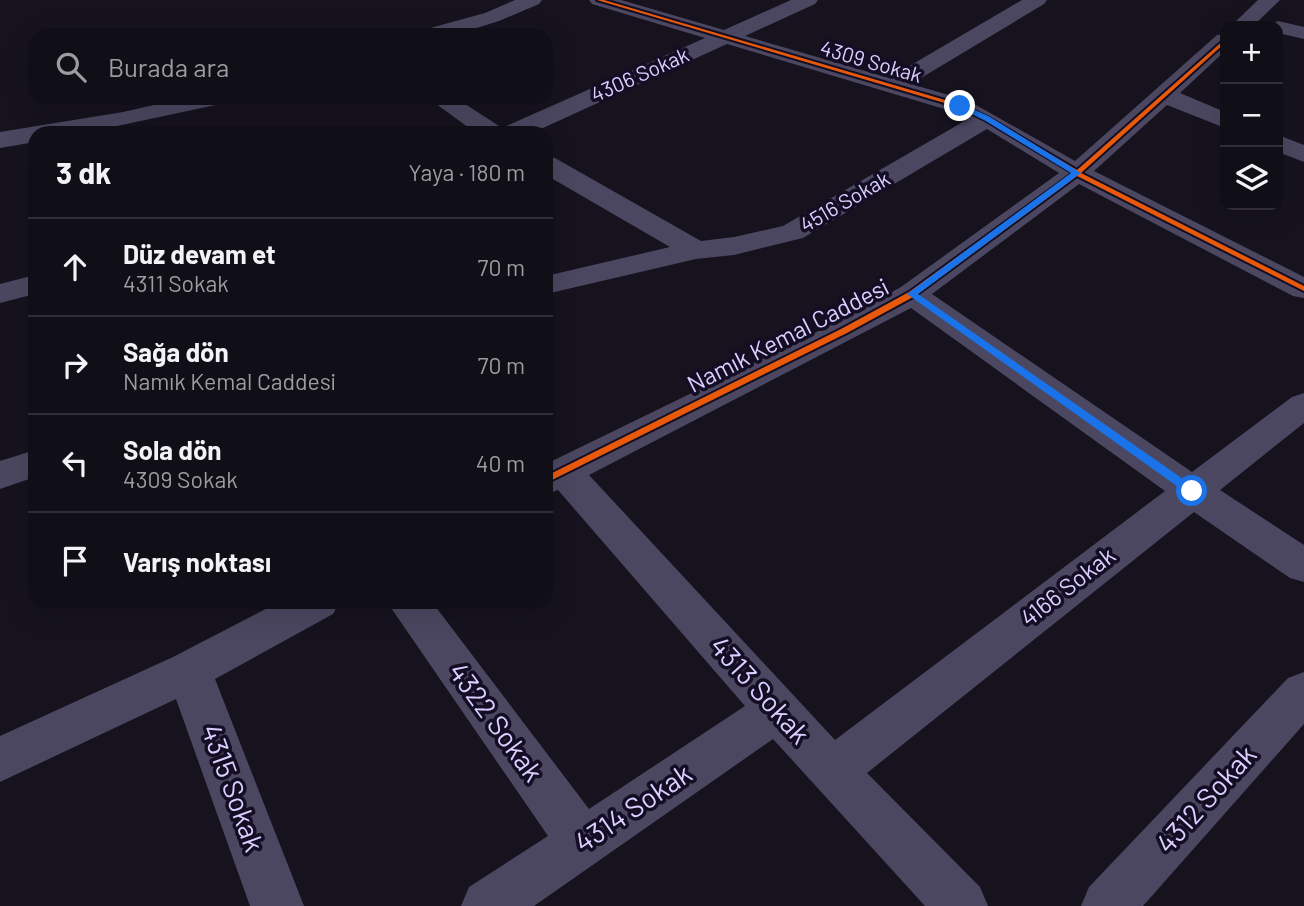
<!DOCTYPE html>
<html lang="tr">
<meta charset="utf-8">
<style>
:root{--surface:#100e17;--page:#191720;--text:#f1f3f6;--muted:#9c9ca1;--line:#302e36}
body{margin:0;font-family:Barlow,sans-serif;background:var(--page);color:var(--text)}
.controls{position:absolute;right:21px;top:21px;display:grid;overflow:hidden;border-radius:14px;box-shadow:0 7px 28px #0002}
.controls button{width:63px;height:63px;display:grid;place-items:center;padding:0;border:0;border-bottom:2px solid var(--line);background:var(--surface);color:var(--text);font:35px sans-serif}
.stop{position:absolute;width:21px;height:21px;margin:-16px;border:5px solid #1a73e8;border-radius:50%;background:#fff}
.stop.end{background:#1a73e8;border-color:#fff;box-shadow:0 2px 7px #0008}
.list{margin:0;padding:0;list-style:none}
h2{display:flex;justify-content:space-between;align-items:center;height:91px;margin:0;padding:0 28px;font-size:30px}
h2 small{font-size:23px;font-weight:400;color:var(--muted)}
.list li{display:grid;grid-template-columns:46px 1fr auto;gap:21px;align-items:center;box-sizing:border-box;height:98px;padding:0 28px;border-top:2px solid var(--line)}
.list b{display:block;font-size:26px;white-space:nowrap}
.list p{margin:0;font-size:23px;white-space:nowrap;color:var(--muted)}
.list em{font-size:23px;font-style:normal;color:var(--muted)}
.icon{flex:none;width:38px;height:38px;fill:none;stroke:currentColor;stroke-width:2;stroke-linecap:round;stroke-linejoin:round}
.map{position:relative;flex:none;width:1304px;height:906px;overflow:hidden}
.search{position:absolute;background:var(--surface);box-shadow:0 7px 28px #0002;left:28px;top:28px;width:525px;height:77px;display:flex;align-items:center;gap:18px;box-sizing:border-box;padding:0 24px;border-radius:21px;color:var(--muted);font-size:26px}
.panel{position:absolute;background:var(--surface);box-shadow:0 7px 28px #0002;left:28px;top:126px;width:525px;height:483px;border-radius:21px}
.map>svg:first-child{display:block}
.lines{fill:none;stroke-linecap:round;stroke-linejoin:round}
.street{fill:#4b4760;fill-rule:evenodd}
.cycleway-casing{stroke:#130e24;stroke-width:4}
.cycleway{fill:#e8590c;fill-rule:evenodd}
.route{fill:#1a73e8}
.labels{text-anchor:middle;stroke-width:7;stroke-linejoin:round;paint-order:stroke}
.far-street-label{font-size:21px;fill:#dad0ff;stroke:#130e24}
.street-label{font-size:24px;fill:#dad0ff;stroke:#130e24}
.near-street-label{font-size:28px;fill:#dad0ff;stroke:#130e24}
</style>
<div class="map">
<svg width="1304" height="906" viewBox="0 0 1304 906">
<rect width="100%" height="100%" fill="#16131f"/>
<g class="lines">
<!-- street -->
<g class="street">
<path d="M 515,0 L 542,0 L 539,4 L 499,21 L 454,35 L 420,35 L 423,30 L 485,13 Z"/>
<path d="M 589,0 L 621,0 L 724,30 L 791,0 L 818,0 L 815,4 L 745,36 L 889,78 L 1022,0 L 1047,0 L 1044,4 L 911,84 L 969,101 L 1075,161 L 1217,35 L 1225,34 L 1225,51 L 1180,93 L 1225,112 L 1225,128 L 1167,105 L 1094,171 L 1304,277 L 1304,298 L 1293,296 L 1079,184 L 932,294 L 1192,472 L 1292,397 L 1304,393 L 1304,423 L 1220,490 L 1304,545 L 1304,582 L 1290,578 L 1194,512 L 867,773 L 980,887 L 988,906 L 925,906 L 773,739 L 534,906 L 461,906 L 469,887 L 548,836 L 387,602 L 432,602 L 589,809 L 745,706 L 558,490 L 546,494 L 546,464 L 833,324 L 901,287 L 1059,173 L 987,129 L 803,238 L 734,255 L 696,259 L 546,294 L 546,276 L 670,247 L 546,175 L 546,156 L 555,158 L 701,241 L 734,237 L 783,226 L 968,119 L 951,111 L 727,44 L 532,133 L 476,133 L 428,98 L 456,98 L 502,128 L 705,38 L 592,4 ZM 911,308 L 1165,491 L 835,740 L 589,475 Z"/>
<path d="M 1258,0 L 1280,0 L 1253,26 L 1231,26 Z"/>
<path d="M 1278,21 L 1304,27 L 1304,39 L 1278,33 L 1278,26 L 1268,26 Z"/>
<path d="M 185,98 L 229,98 L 225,103 L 84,133 L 35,133 L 35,142 L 0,148 L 0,132 L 123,112 Z"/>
<path d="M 1278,135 L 1304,145 L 1304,162 L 1278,152 Z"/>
<path d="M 35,275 L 35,294 L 0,303 L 0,284 Z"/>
<path d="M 35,450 L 35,477 L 0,489 L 0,461 Z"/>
<path d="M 279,602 L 339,602 L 333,614 L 215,679 L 304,906 L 250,906 L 176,699 L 0,782 L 0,736 L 173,657 Z"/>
<path d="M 1304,672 L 1304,724 L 1143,906 L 1081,906 L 1089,887 L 1288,678 Z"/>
</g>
<defs>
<path id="cycleway" d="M 597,0 L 604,0 L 962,105 L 989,118 L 1077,170 L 1225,39 L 1225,43 L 1081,173 L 1304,286 L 1304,291 L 1077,176 L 915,296 L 847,333 L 546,483 L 546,476 L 841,329 L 909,292 L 1073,173 L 985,120 L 958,107 Z"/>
</defs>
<!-- cycleway casing -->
<use href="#cycleway" class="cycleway-casing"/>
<!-- cycleway -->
<use href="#cycleway" class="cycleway"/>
</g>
<!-- route -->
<path class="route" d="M 960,103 L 990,117 L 1081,173 L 918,294 L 1196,488 L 1196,494 L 1188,494 L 907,294 L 1071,173 L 984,120 L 957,107 Z"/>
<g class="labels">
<!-- far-street labels -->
<g class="far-street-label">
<text transform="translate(871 62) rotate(16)" y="7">4309 Sokak</text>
<text transform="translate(640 75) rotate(-24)" y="7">4306 Sokak</text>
<text transform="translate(845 202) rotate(-30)" y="7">4516 Sokak</text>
</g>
<!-- street labels -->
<g class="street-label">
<text transform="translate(788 336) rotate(-27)" y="8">Namık Kemal Caddesi</text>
<text transform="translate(1068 587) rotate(-38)" y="8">4166 Sokak</text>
</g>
<!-- near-street labels -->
<g class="near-street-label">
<text transform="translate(760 690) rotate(48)" y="10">4313 Sokak</text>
<text transform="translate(496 722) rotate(54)" y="10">4322 Sokak</text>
<text transform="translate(233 788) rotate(70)" y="10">4315 Sokak</text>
<text transform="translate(1206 799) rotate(-48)" y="10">4312 Sokak</text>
<text transform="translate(633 808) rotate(-34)" y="10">4314 Sokak</text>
</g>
</g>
</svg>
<div class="controls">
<button>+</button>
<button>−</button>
<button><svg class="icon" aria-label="layers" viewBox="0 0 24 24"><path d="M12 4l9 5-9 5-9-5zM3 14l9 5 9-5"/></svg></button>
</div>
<div class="stop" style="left:1192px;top:491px"></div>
<div class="stop end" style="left:960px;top:106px"></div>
<div class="search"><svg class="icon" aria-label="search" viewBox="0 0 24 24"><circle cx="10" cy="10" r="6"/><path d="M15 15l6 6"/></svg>Burada ara</div>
<section class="panel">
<h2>3 dk<small>Yaya · 180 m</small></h2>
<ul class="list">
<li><svg class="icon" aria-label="ahead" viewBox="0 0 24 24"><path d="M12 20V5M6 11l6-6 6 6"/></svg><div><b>Düz devam et</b><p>4311 Sokak</p></div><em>70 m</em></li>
<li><svg class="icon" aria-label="right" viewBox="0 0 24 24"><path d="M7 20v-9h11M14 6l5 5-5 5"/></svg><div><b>Sağa dön</b><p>Namık Kemal Caddesi</p></div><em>70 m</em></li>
<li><svg class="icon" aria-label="left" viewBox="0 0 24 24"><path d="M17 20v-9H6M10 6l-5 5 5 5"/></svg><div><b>Sola dön</b><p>4309 Sokak</p></div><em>40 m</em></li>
<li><svg class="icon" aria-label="arrive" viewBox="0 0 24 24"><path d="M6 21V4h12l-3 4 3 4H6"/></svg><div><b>Varış noktası</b></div></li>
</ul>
</section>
</div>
